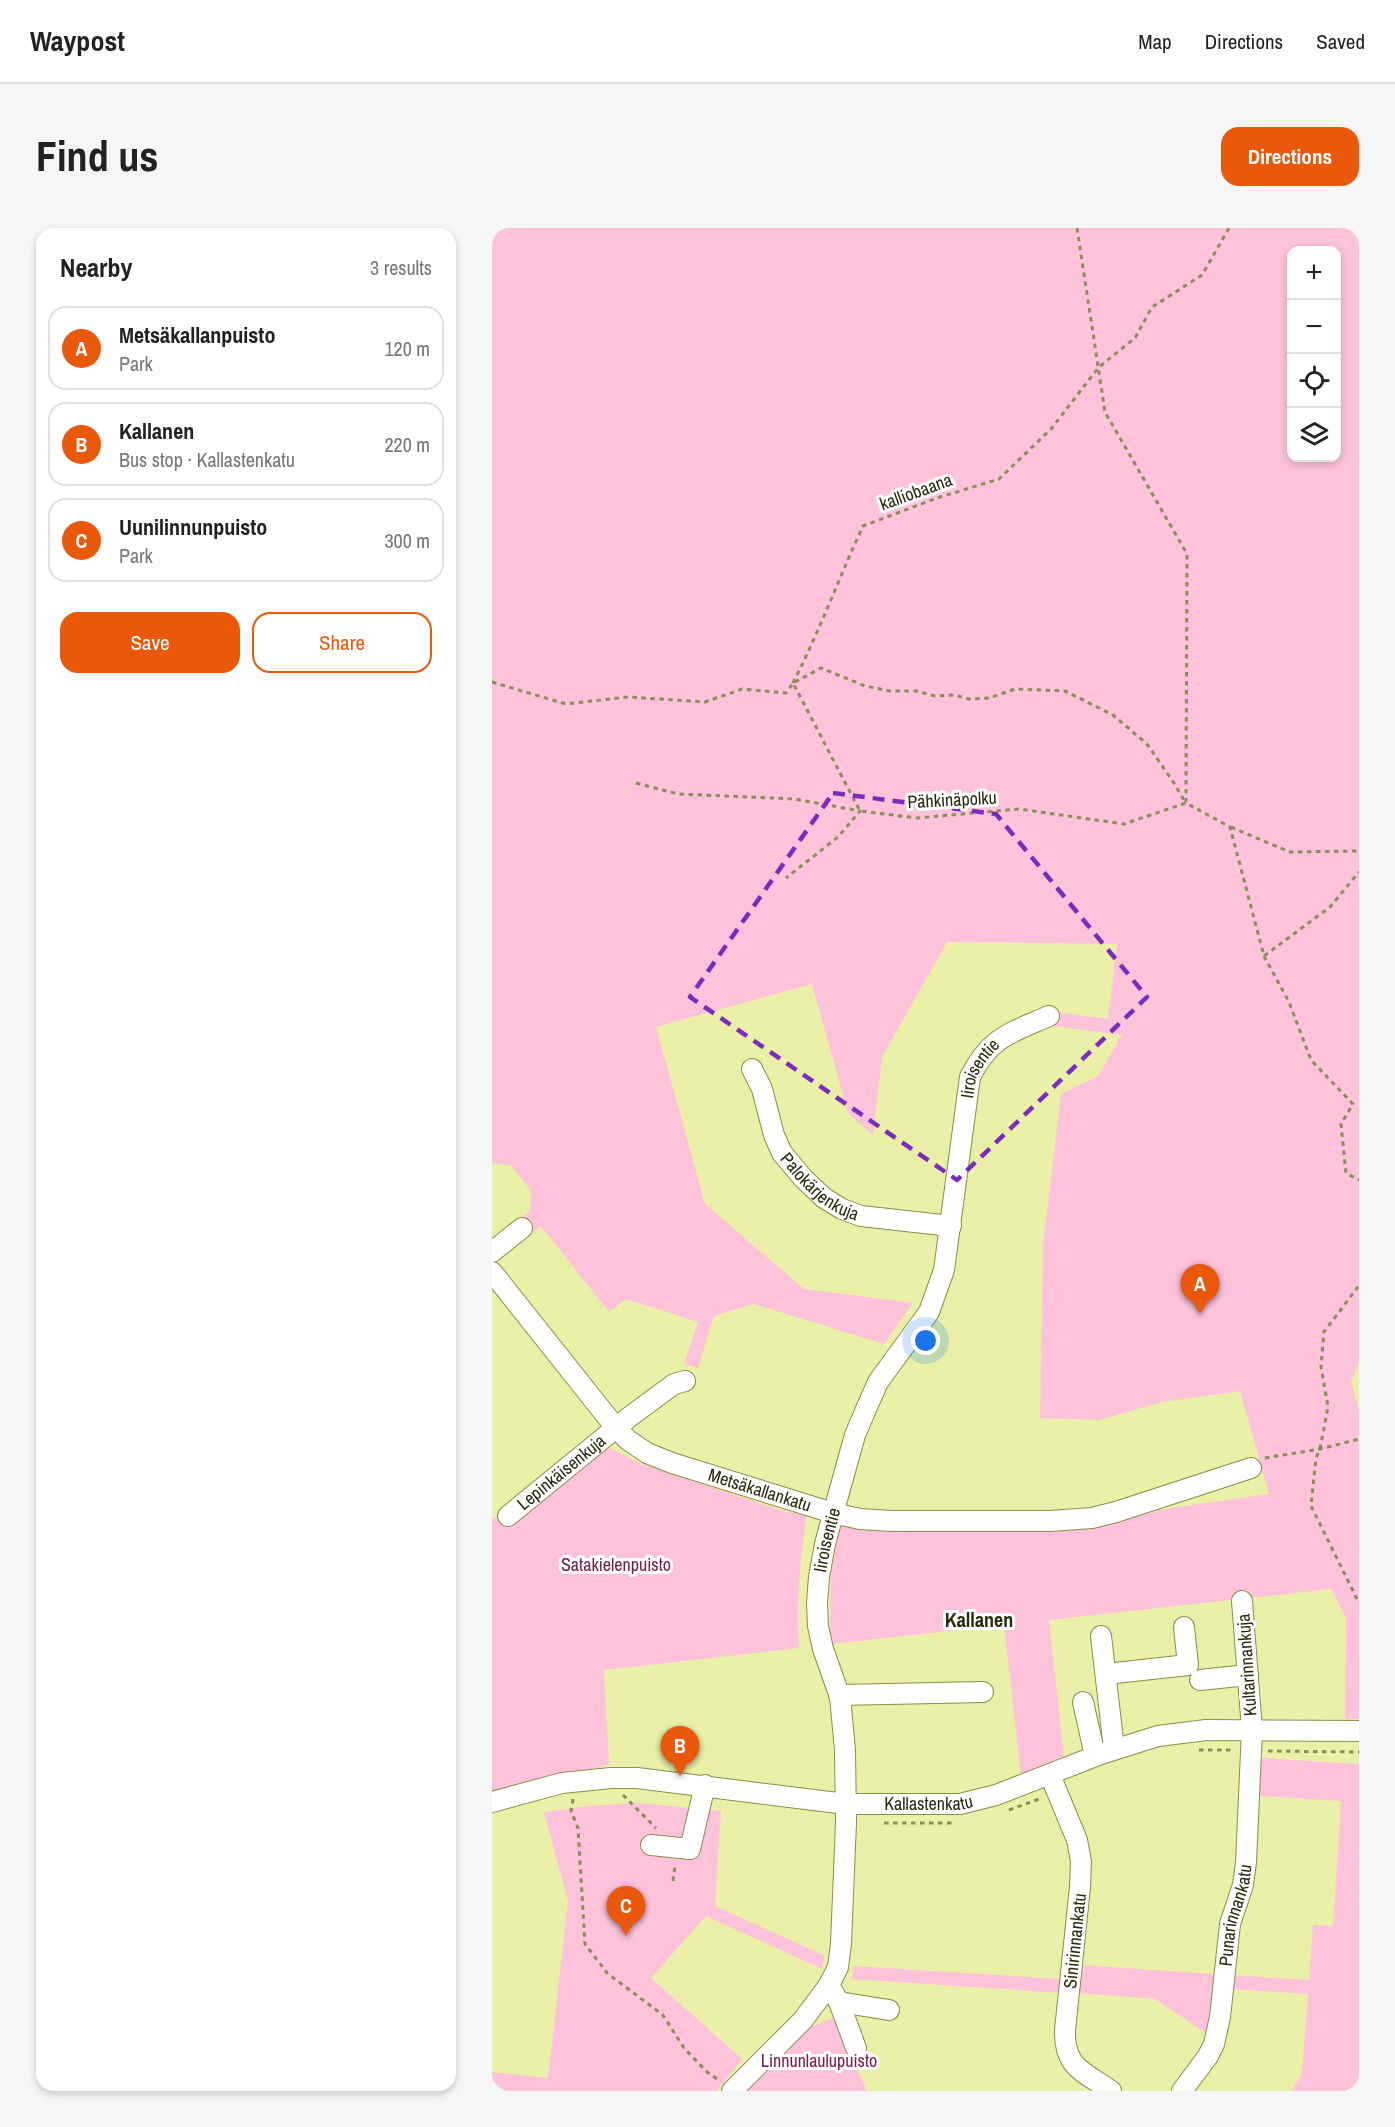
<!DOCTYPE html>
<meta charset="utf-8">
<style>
:root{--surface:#fff;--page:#f6f6f6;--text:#222;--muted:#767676;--line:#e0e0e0;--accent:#ea580c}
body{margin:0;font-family:"Archivo Narrow",sans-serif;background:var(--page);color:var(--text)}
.controls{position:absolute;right:18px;top:18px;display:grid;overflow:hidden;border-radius:12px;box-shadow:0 3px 9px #0003}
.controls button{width:54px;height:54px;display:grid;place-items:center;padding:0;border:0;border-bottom:2px solid var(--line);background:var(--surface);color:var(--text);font:30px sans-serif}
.you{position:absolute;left:434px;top:1113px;width:21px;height:21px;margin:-15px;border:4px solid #fff;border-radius:50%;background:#1a73e8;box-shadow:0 0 0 9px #1a73e833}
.badge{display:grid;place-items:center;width:39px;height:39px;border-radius:50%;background:var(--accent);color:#fff;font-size:20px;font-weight:700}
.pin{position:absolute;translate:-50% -50px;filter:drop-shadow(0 2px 3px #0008)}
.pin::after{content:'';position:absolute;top:32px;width:21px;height:18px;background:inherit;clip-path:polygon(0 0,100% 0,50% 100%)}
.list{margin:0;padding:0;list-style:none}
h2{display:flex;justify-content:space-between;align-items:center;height:78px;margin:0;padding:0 24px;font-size:26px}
h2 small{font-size:20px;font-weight:400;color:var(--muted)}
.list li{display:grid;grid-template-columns:39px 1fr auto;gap:18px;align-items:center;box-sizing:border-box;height:84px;margin:0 12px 12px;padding:0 12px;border:2px solid var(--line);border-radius:18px}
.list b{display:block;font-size:22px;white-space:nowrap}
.list p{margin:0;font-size:20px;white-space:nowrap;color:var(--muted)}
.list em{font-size:20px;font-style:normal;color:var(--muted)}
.actions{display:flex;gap:12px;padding:18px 24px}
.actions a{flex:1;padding:14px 0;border:2px solid var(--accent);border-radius:18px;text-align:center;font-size:21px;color:var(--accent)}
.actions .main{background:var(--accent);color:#fff}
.icon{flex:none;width:33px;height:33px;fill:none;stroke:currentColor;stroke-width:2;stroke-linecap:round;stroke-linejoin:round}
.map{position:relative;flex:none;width:867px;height:1863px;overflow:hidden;border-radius:18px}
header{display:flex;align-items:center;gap:36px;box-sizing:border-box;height:84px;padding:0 30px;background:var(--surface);border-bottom:2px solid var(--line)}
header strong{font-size:28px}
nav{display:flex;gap:33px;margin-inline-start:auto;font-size:21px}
.intro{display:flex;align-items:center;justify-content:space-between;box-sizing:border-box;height:144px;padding:0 36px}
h1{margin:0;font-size:42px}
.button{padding:15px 27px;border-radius:18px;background:var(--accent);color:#fff;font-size:21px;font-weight:700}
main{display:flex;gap:36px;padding:0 36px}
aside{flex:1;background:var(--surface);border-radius:18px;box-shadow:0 3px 9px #0003}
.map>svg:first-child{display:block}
.green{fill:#fec2da;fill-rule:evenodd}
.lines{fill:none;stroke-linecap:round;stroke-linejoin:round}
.minor-casing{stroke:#898e48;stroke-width:22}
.path{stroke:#8a8e5a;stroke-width:3;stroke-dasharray:4.5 4.5;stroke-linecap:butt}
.minor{stroke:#fff;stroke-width:20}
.marked{fill:none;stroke:#7b2cbf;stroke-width:4.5;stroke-dasharray:12 8;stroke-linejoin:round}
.labels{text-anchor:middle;stroke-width:6;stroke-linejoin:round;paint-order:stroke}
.street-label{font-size:18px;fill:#292b0d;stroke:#fff}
.park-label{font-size:18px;fill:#75194b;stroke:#fff}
.neighbourhood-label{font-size:20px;font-weight:bold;fill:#292b0d;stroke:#fff}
</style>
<header>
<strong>Waypost</strong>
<nav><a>Map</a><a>Directions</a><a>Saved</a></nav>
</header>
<div class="intro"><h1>Find us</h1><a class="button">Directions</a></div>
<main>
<aside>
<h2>Nearby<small>3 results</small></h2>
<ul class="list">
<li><span class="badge">A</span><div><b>Metsäkallanpuisto</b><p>Park</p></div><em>120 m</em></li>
<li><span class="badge">B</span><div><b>Kallanen</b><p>Bus stop · Kallastenkatu</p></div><em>220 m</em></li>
<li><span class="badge">C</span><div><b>Uunilinnunpuisto</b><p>Park</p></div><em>300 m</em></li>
</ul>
<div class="actions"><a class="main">Save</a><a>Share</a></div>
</aside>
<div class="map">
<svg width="867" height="1863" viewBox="0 0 867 1863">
<rect width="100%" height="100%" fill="#eaf0a7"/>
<!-- green -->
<g class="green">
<path d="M 0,0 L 867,0 L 867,1134 L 859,1154 L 867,1183 L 867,1491 L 853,1491 L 854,1390 L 839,1361 L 557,1392 L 572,1528 L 529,1548 L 512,1397 L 338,1416 L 339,1346 L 349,1294 L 464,1303 L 571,1302 L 626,1293 L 678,1280 L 777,1266 L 748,1163 L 670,1174 L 607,1192 L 548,1190 L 551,1016 L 569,866 L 606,848 L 630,807 L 561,798 L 563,784 L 616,791 L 625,716 L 455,714 L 390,829 L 381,907 L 356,885 L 320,756 L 164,799 L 213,976 L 312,1061 L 421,1075 L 392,1116 L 262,1076 L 222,1088 L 206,1140 L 192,1136 L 206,1094 L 134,1071 L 117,1084 L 49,998 L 39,1005 L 27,992 L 38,983 L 39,963 L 19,937 L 0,935 ZM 800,22 L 844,22 L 844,230 L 800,230 Z"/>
<path d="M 116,1219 L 147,1235 L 294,1284 L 315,1287 C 307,1335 305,1371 307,1420 L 112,1442 L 117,1537 L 0,1564 L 0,1291 Z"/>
<path d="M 770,1530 L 867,1536 L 867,1863 L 799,1863 L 810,1846 L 816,1766 L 739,1761 L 739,1747 L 817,1752 L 821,1697 L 841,1698 L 849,1573 L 767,1568 Z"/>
<path d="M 145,1575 L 229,1583 L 223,1678 L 333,1728 L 330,1741 L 214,1688 L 159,1750 L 250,1831 L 225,1863 L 0,1863 L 0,1844 L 56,1850 L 76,1673 L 52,1584 L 97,1578 Z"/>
<path d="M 588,1737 L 722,1746 L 722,1791 L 718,1808 L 663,1771 L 587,1765 Z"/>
<path d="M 361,1738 L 569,1751 L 569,1765 L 360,1751 Z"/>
<path d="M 341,1790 L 375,1863 L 255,1863 L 318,1799 Z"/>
</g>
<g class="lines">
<defs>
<g id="minor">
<path id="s1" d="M 260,841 L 270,861 L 282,907 L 290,925 L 311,950 L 332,970 L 350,981 L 369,988 L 459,998"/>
<path d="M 0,1024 L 30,1000"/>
<path id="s2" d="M 0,1044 L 124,1200 L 136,1212 L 155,1225 L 180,1235 L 341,1285 L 368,1291 L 400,1293 L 558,1293 L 600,1290 L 624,1284 L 759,1240"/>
<path id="s3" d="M 16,1288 L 136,1190 L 182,1156 L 193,1153"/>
<path d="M 609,1408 L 622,1521"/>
<path d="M 614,1446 L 696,1437 L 692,1399"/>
<path d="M 708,1452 L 756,1447"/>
<path d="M 347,1467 L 491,1464"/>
<path d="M 591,1474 L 603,1528"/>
<path d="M 558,1547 L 585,1612 L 589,1633 L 588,1659 L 573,1802 C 572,1840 591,1843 619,1863"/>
<path id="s4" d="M 0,1574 L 70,1555 L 119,1550 L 145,1550 L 354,1576 L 468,1576 L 504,1567 L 609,1526 L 666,1508 L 714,1502 L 867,1503"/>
<path d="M 159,1617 L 198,1621 L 213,1557"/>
<path d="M 337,1757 L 347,1774 L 364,1820"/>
<path d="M 347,1774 L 397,1782"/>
<path id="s5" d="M 240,1863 L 311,1792 L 337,1757 L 346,1739 L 349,1716 L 354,1594 L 353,1522 L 348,1469 L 331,1421 L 326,1398 L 325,1375 L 327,1349 L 333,1316 L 346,1268 L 363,1207 L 375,1179 L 386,1154 L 437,1084 L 452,1042 L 478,849 C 498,809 518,805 557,788"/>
<path id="s6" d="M 690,1863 L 716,1828 L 722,1816 L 728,1789 L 738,1696 L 751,1657 L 754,1634 L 760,1502 L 750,1373"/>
</g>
</defs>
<!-- minor casing -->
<use href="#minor" class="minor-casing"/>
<!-- path -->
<g class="path">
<path d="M 585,0 L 613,184 L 695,326 L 694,575"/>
<path d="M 0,454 L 74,476 L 136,469 L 213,474 L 250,461 L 294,465 L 301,455 L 368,583 L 425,590 L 527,581 L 632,596 L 694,575 L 738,599 L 772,728 L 838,679 L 867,644"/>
<path d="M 303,454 L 329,440 L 373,458 L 398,463 L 424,463 L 443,468 L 463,467 L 477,471 L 497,470 L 523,461 L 573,463 L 621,487 L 655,516 L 682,555 L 693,574"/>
<path d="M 301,455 C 327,404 347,350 371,298 L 445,270 L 507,251 L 559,201 L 607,139 L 643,110 L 660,79 L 710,47 L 737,0"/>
<path d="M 144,555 L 186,566 L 303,571 L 368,583 L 346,609 L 294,650"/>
<path d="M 739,599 L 798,624 L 867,623"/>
<path d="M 772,728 L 797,774 L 819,832 L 861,876 L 849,896 L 854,945 L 867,952"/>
<path d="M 867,1060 L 865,1060 L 832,1104 L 829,1139 L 836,1179 L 828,1221 L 824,1230 L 819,1278 L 867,1375"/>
<path d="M 773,1230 L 828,1221 L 867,1211"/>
<path d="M 707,1522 L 742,1522"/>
<path d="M 776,1523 L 867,1524"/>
<path d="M 131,1567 L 164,1600"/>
<path d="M 81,1571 L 79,1583 L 86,1600 L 93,1716 L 115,1745 L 171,1787 L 192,1820 L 215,1844 L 227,1852"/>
<path d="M 517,1582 L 550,1570"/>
<path d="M 392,1595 L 464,1595"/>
<path d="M 181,1653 L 183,1637"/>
</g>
<!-- minor -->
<use href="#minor" class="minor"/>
</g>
<!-- marked area -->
<path class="marked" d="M 341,565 L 504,586 L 655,769 L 465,952 L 198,769 Z"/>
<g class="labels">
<!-- street labels -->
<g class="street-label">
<text transform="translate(424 264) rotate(-20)" y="6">kalliobaana</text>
<text transform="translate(460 572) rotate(-3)" y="6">Pähkinäpolku</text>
<text dy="6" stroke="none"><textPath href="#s5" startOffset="1100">Iiroisentie</textPath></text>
<text dy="6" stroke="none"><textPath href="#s1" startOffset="141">Palokärjenkuja</textPath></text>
<text dy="6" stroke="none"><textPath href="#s3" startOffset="69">Lepinkäisenkuja</textPath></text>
<text dy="6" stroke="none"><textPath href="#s2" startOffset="358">Metsäkallankatu</textPath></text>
<text dy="6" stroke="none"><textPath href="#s5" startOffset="596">Iiroisentie</textPath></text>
<text transform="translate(755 1437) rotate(-94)" y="6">Kultarinnankuja</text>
<text dy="6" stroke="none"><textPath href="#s4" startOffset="441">Kallastenkatu</textPath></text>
<text dy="6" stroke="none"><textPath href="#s6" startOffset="188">Punarinnankatu</textPath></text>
<text transform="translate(583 1713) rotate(-84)" y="6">Sinirinnankatu</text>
</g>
<!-- park labels -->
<g class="park-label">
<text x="124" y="1343">Satakielenpuisto</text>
<text x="327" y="1839">Linnunlaulupuisto</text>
</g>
<!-- neighbourhood labels -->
<g class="neighbourhood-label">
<text x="487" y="1399">Kallanen</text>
</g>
</g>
</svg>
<div class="controls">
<button>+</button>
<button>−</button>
<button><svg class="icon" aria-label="locate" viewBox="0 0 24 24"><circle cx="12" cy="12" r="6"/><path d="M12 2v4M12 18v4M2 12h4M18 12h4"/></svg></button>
<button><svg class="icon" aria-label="layers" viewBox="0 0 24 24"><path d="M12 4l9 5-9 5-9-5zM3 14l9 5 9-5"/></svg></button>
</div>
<div class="you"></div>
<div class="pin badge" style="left:708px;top:1086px">A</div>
<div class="pin badge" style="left:188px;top:1548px">B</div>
<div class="pin badge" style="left:134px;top:1708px">C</div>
</div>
</main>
